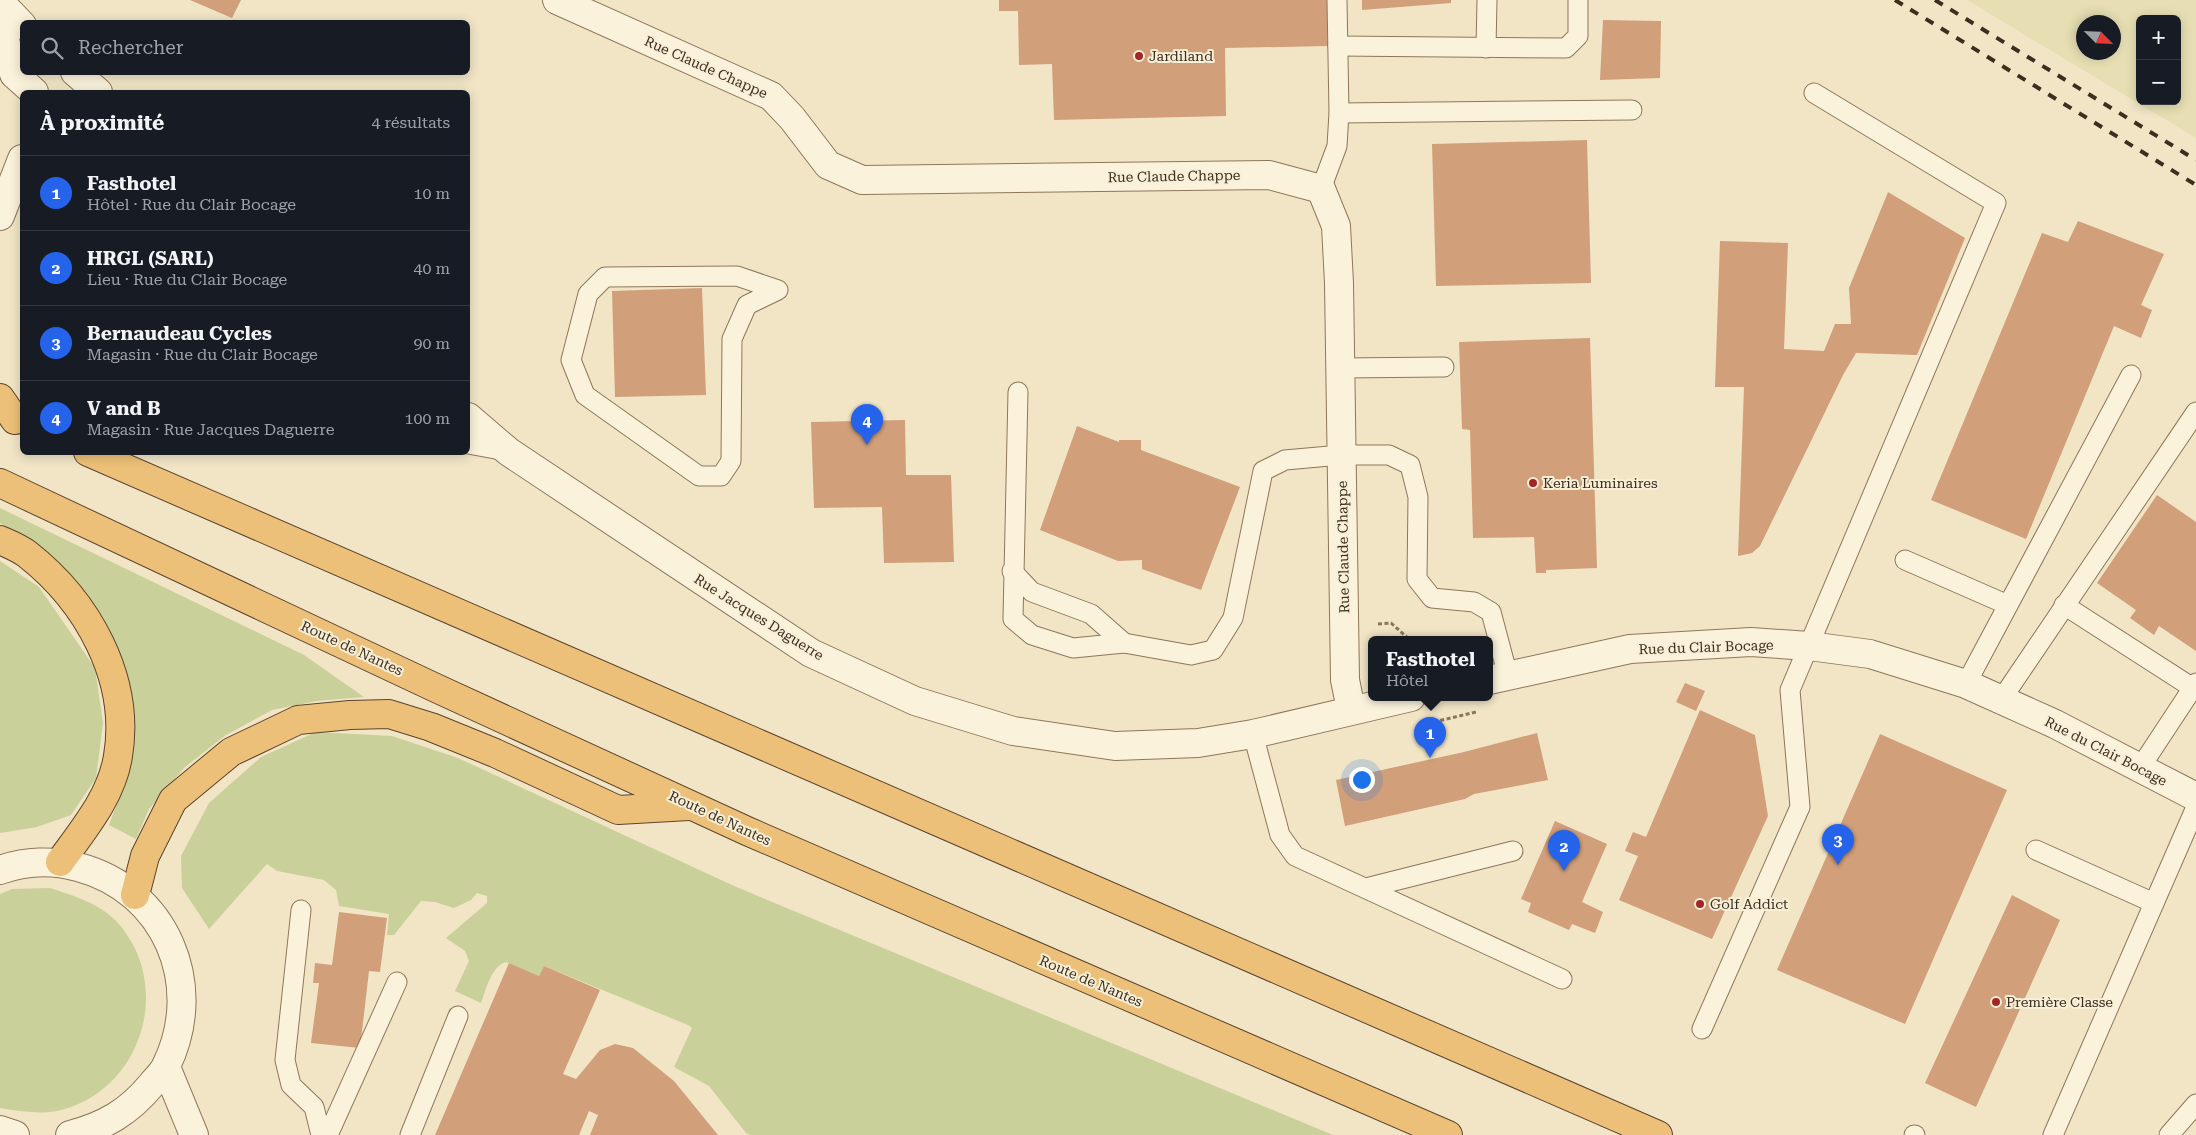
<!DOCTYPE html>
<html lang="fr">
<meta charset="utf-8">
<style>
:root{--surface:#171b24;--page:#242831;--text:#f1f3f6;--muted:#9ea1a6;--line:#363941;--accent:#2563eb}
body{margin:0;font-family:"Roboto Serif",serif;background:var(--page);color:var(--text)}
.controls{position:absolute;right:15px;top:15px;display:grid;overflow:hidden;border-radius:8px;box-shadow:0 2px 12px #0003}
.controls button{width:45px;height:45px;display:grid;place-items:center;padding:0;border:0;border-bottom:1px solid var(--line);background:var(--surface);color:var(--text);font:25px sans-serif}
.compass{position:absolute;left:2076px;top:15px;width:45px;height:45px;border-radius:50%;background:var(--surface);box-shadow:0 2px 12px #0003;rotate:114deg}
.you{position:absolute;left:1361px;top:779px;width:18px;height:18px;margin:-12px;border:4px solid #fff;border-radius:50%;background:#1a73e8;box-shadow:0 0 0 8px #1a73e833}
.badge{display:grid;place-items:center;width:32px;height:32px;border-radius:50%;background:var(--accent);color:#fff;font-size:16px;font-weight:700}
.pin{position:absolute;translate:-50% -41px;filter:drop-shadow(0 1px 2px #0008)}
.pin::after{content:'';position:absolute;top:26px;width:18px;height:15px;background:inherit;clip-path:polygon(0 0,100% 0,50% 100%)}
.popup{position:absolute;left:1368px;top:636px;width:125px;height:65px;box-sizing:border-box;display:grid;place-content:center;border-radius:8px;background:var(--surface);filter:drop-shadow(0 1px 4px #0005);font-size:16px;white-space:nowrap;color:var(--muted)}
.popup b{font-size:19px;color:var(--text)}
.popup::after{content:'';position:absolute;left:50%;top:100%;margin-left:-10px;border:10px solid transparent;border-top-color:var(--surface)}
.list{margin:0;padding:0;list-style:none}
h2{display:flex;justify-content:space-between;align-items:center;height:65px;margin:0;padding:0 20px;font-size:21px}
h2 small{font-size:16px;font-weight:400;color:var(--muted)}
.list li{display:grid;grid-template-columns:32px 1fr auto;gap:15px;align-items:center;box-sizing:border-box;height:75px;padding:0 20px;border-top:1px solid var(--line)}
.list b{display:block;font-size:19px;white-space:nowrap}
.list p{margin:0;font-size:16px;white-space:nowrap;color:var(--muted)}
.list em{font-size:16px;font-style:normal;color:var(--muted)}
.icon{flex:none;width:28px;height:28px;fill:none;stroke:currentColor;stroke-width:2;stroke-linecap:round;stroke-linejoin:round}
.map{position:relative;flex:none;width:2196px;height:1135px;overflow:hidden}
.search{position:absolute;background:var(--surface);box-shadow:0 2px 12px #0003;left:20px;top:20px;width:450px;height:55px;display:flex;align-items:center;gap:12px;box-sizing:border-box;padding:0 18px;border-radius:8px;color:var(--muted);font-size:19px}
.panel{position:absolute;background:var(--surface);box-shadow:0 2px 12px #0003;left:20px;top:90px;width:450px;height:365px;border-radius:8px}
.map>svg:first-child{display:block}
.farmland{fill:#e7dfb3;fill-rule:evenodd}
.green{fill:#c9d099}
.building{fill:#d19f7a}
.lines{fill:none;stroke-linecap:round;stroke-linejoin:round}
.service-casing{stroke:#8e765a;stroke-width:21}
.minor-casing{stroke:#8e765a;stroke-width:30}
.tertiary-casing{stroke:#8e765a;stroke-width:30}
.trunk-casing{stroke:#5c442f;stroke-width:30}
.path{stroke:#8e765a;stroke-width:3;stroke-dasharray:4 2.5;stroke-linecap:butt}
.service{stroke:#fbf2db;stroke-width:19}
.minor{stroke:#fbf2db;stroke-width:28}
.tertiary{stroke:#fbf2db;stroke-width:28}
.trunk{stroke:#ecc078;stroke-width:28}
.rail{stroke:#3e2e1f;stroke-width:4;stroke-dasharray:9 9;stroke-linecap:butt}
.poi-dot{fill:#a12726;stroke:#f8efd7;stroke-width:2}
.labels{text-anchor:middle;stroke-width:4;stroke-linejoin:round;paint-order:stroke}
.poi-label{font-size:14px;fill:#3e2e1f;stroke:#f8efd7;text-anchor:start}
.street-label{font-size:14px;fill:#3e2e1f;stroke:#f8efd7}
</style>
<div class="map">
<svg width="2196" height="1135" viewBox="0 0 2196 1135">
<rect width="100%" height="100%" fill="#f1e5c6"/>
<!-- farmland -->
<path class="farmland" d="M 1967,0 L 2196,0 L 2196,138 ZM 2140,19 L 2177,19 L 2177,101 L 2140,101 ZM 2084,22 L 2114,22 L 2114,52 L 2084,52 Z"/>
<!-- green -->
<g class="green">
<path d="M 0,508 L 304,655 L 364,697 L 317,701 L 272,710 L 226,735 L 185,767 L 149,809 L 136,839 L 109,825 C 120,796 131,768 134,737 C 139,690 118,644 93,605 C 88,598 84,589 78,583 C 56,558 28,540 0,523 Z"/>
<path d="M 0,561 L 39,587 L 95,668 L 103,723 L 96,778 L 71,815 L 37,827 L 0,833 Z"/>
<path d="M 316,732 L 392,736 L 458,758 L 734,886 L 1333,1135 L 751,1135 L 746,1133 L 709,1086 L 674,1067 L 692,1028 L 688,1025 L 544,966 L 539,976 L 506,962 C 491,966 486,990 481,1003 L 455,991 L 469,961 L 465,951 L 446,938 L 487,903 L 487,896 L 477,893 L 471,900 L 454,908 L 435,902 L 421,901 L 394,935 L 387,935 L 389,914 L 339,906 L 336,890 L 324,880 L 277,871 L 267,864 L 209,929 L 182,888 L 181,856 L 209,803 L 261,757 Z"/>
<path d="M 50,888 C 74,896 99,903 117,922 C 171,981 146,1080 71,1107 C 48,1116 24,1112 0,1108 L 0,894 L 12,889 Z"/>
</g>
<!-- building -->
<g class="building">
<path d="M 190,0 L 241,0 L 232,18 Z"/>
<path d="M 999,0 L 1327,0 L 1328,46 L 1225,48 L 1226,116 L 1054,120 L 1052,64 L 1019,65 L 1018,11 L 999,11 Z"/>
<path d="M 1362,0 L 1451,0 L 1451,3 L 1362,10 Z"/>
<path d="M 1603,20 L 1661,21 L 1660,78 L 1600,80 Z"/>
<path d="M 1587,140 L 1591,283 L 1436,286 L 1432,144 Z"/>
<path d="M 1888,192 L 1965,238 L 1917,355 L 1856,353 L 1843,375 L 1760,546 L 1752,553 L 1738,556 L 1744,387 L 1715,387 L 1720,241 L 1788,243 L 1784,349 L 1824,351 L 1835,324 L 1851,324 L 1849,288 Z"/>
<path d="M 2078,221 L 2164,254 L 2141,305 L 2152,310 L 2141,338 L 2114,326 L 2026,539 L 1931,500 L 2042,233 L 2068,242 Z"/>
<path d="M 702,288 L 706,395 L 615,397 L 612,291 Z"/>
<path d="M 1590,338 L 1597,568 L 1546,570 L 1546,573 L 1536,573 L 1534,537 L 1473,538 L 1470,430 L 1462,429 L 1459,342 Z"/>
<path d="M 905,420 L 906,475 L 951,475 L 954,562 L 884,563 L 882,507 L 814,508 L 811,422 Z"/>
<path d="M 1077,426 L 1119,442 L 1119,440 L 1141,440 L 1141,450 L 1240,487 L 1201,590 L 1142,569 L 1142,560 L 1118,561 L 1040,530 Z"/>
<path d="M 2157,495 L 2196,522 L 2196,651 L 2159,626 L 2154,635 L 2130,618 L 2136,610 L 2097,583 Z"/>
<path d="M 1685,683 L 1705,691 L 1696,711 L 1676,702 Z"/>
<path d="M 1700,710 L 1755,735 L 1768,816 L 1712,939 L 1619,900 L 1638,856 L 1625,851 L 1633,832 L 1646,837 Z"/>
<path d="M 1537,733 L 1548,780 L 1474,794 L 1465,799 L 1345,826 L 1336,780 L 1464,752 Z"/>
<path d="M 1880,734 L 2007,790 L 1905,1024 L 1777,970 Z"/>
<path d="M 1555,821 L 1607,844 L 1582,902 L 1603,912 L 1595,933 L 1572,924 L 1569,930 L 1528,912 L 1531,903 L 1521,899 Z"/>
<path d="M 2012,895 L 2060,920 L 1976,1107 L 1925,1083 Z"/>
<path d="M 339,912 L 387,918 L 380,972 L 369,971 L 360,1048 L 311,1043 L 319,983 L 313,983 L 315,963 L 332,965 Z"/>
<path d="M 509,963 L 539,976 L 544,966 L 600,990 L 563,1074 L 576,1079 L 600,1050 L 615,1044 L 633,1048 L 674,1081 L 718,1135 L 590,1135 L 598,1115 L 589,1111 L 579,1135 L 435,1135 Z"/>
</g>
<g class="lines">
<defs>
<g id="service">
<path d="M 1338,46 L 1566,48 L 1578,36 L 1578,0"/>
<path d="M 1486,48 L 1487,0"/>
<path d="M 1339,113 L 1632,110"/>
<path d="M 1321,189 L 1337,146 L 1339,113 L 1337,0"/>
<path d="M 737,276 L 778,290 L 747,305 L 732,339 L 731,461 L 721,476 L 699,476 L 585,395 L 571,360 L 588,294 L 605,277 Z"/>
<path d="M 1340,368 L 1444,367"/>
<path d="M 1018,392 L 1013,619 L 1032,635 L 1073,648 L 1124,643 L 1191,655 L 1213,650 L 1233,618 L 1263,471 L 1285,460 L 1341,455 L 1389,455 L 1410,465 L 1418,497 L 1417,579 L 1432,598 L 1474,602 L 1491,612 L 1508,676"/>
<path d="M 468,444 L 506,451"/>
<path d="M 1905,560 L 2008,605"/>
<path d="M 1012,571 L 1032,592 L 1091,614 L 1124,643"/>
<path d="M 2064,605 L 2193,688"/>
<path d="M 1966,684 L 2131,375"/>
<path d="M 2001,700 L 2196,412"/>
<path d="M 1253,734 L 1280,835 L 1295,856 L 1562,979"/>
<path d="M 2140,768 L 2196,683"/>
<path d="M 2036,850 L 2154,903"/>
<path d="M 1366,888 L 1513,851"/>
<path d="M 301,910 L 285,1060 L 291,1085 L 314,1107 L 321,1135"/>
<path d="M 1702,1029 L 1800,807 L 1790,690 L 1996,203 L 1814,93"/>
<path d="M 328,1135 L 397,982"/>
<path d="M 410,1135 L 458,1016"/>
<path d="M 1914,1135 L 1915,1135"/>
<path d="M 2053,1135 L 2196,807"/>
<path d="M 2169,1135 L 2196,1104"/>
</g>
<path id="minor" d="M 557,0 L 771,96 L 792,118 L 828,165 L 862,180 L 1269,175 L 1321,189 L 1336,226 L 1339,283 L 1345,680 L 1351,709"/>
<g id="tertiary">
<path d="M 0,2 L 22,25"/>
<path d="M 0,36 L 5,40 L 14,74 L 34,92"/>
<path d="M 75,72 L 98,92"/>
<path d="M 0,216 L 22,159"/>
<path d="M 468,417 L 509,452 L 811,653 L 915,701 L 1013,731 L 1115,746 L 1198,743 L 1253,734 L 1411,697"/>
<path d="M 1489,680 L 1630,649 L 1751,642 L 1809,646 L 1870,654 L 1966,684 L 2055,724 L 2196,797"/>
<path d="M 0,870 C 25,861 53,860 78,867 C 166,890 206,985 166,1066 C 163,1073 156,1079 152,1084 C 129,1112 105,1126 70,1135"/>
<path d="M 166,1067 L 194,1135"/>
<path d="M 0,1130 L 15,1135"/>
</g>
<g id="trunk">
<path d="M 0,398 L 15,420"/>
<path d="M 88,452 L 1658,1135"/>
<path d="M 0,483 L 438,689 L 747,831 L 1448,1135"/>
<path d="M 0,540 C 9,544 19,548 27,554 C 87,601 131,678 118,756 C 112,796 83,830 60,862"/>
<path d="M 135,895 L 145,856 L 173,800 L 231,752 L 298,720 L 350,715 L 389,714 L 431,727 L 495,753 L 618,810 L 689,806"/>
</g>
</defs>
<!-- service casing -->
<use href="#service" class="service-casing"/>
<!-- minor casing -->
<use href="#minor" class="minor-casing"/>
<!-- tertiary casing -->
<use href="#tertiary" class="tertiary-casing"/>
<!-- trunk casing -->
<use href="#trunk" class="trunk-casing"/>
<!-- path -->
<g class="path">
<path d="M 1378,624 L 1391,623 L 1409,639"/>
<path d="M 1434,722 L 1476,712"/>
</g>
<!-- service -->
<use href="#service" class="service"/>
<!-- minor -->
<use href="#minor" class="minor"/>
<!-- tertiary -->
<use href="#tertiary" class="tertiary"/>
<!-- trunk -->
<use href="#trunk" class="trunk"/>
<!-- rail -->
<g class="rail">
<path d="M 1895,0 L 2196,185"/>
<path d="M 1935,0 L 2196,160"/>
</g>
</g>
<!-- markers -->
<g class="poi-dot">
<circle cx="1139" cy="56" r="5"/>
<circle cx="1533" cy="483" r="5"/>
<circle cx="1700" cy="904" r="5"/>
<circle cx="1996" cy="1002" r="5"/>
</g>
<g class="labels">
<!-- poi labels -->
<g class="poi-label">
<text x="1149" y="61">Jardiland</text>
<text x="1543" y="488">Keria Luminaires</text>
<text x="1710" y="909">Golf Addict</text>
<text x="2006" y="1007">Première Classe</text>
</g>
<!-- street labels -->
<g class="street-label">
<text transform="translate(706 67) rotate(24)" y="5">Rue Claude Chappe</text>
<text transform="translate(1174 176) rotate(-1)" y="5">Rue Claude Chappe</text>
<text transform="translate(1343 547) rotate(-91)" y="5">Rue Claude Chappe</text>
<text transform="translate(759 617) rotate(32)" y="5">Rue Jacques Daguerre</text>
<text transform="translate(1706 647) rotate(-2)" y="5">Rue du Clair Bocage</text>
<text transform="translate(352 648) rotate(25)" y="5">Route de Nantes</text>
<text transform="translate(2106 751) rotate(27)" y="5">Rue du Clair Bocage</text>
<text transform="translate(720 818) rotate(25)" y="5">Route de Nantes</text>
<text transform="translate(1091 981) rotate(23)" y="5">Route de Nantes</text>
</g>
</g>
</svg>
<div class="controls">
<button>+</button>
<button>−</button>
</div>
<svg class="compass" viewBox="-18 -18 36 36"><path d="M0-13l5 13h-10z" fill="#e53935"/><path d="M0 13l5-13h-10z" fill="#9ea1a6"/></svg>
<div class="you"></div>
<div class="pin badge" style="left:1430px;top:758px">1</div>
<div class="popup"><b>Fasthotel</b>Hôtel</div>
<div class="pin badge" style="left:1564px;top:871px">2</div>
<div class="pin badge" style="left:1838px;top:865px">3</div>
<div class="pin badge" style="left:867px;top:445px">4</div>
<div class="search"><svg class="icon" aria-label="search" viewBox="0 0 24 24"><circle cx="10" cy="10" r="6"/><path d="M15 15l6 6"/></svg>Rechercher</div>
<section class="panel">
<h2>À proximité<small>4 résultats</small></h2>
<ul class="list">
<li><span class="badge">1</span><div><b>Fasthotel</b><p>Hôtel · Rue du Clair Bocage</p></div><em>10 m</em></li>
<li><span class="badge">2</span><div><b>HRGL (SARL)</b><p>Lieu · Rue du Clair Bocage</p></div><em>40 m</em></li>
<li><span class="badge">3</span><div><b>Bernaudeau Cycles</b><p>Magasin · Rue du Clair Bocage</p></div><em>90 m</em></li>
<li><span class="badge">4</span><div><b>V and B</b><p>Magasin · Rue Jacques Daguerre</p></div><em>100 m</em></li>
</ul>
</section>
</div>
